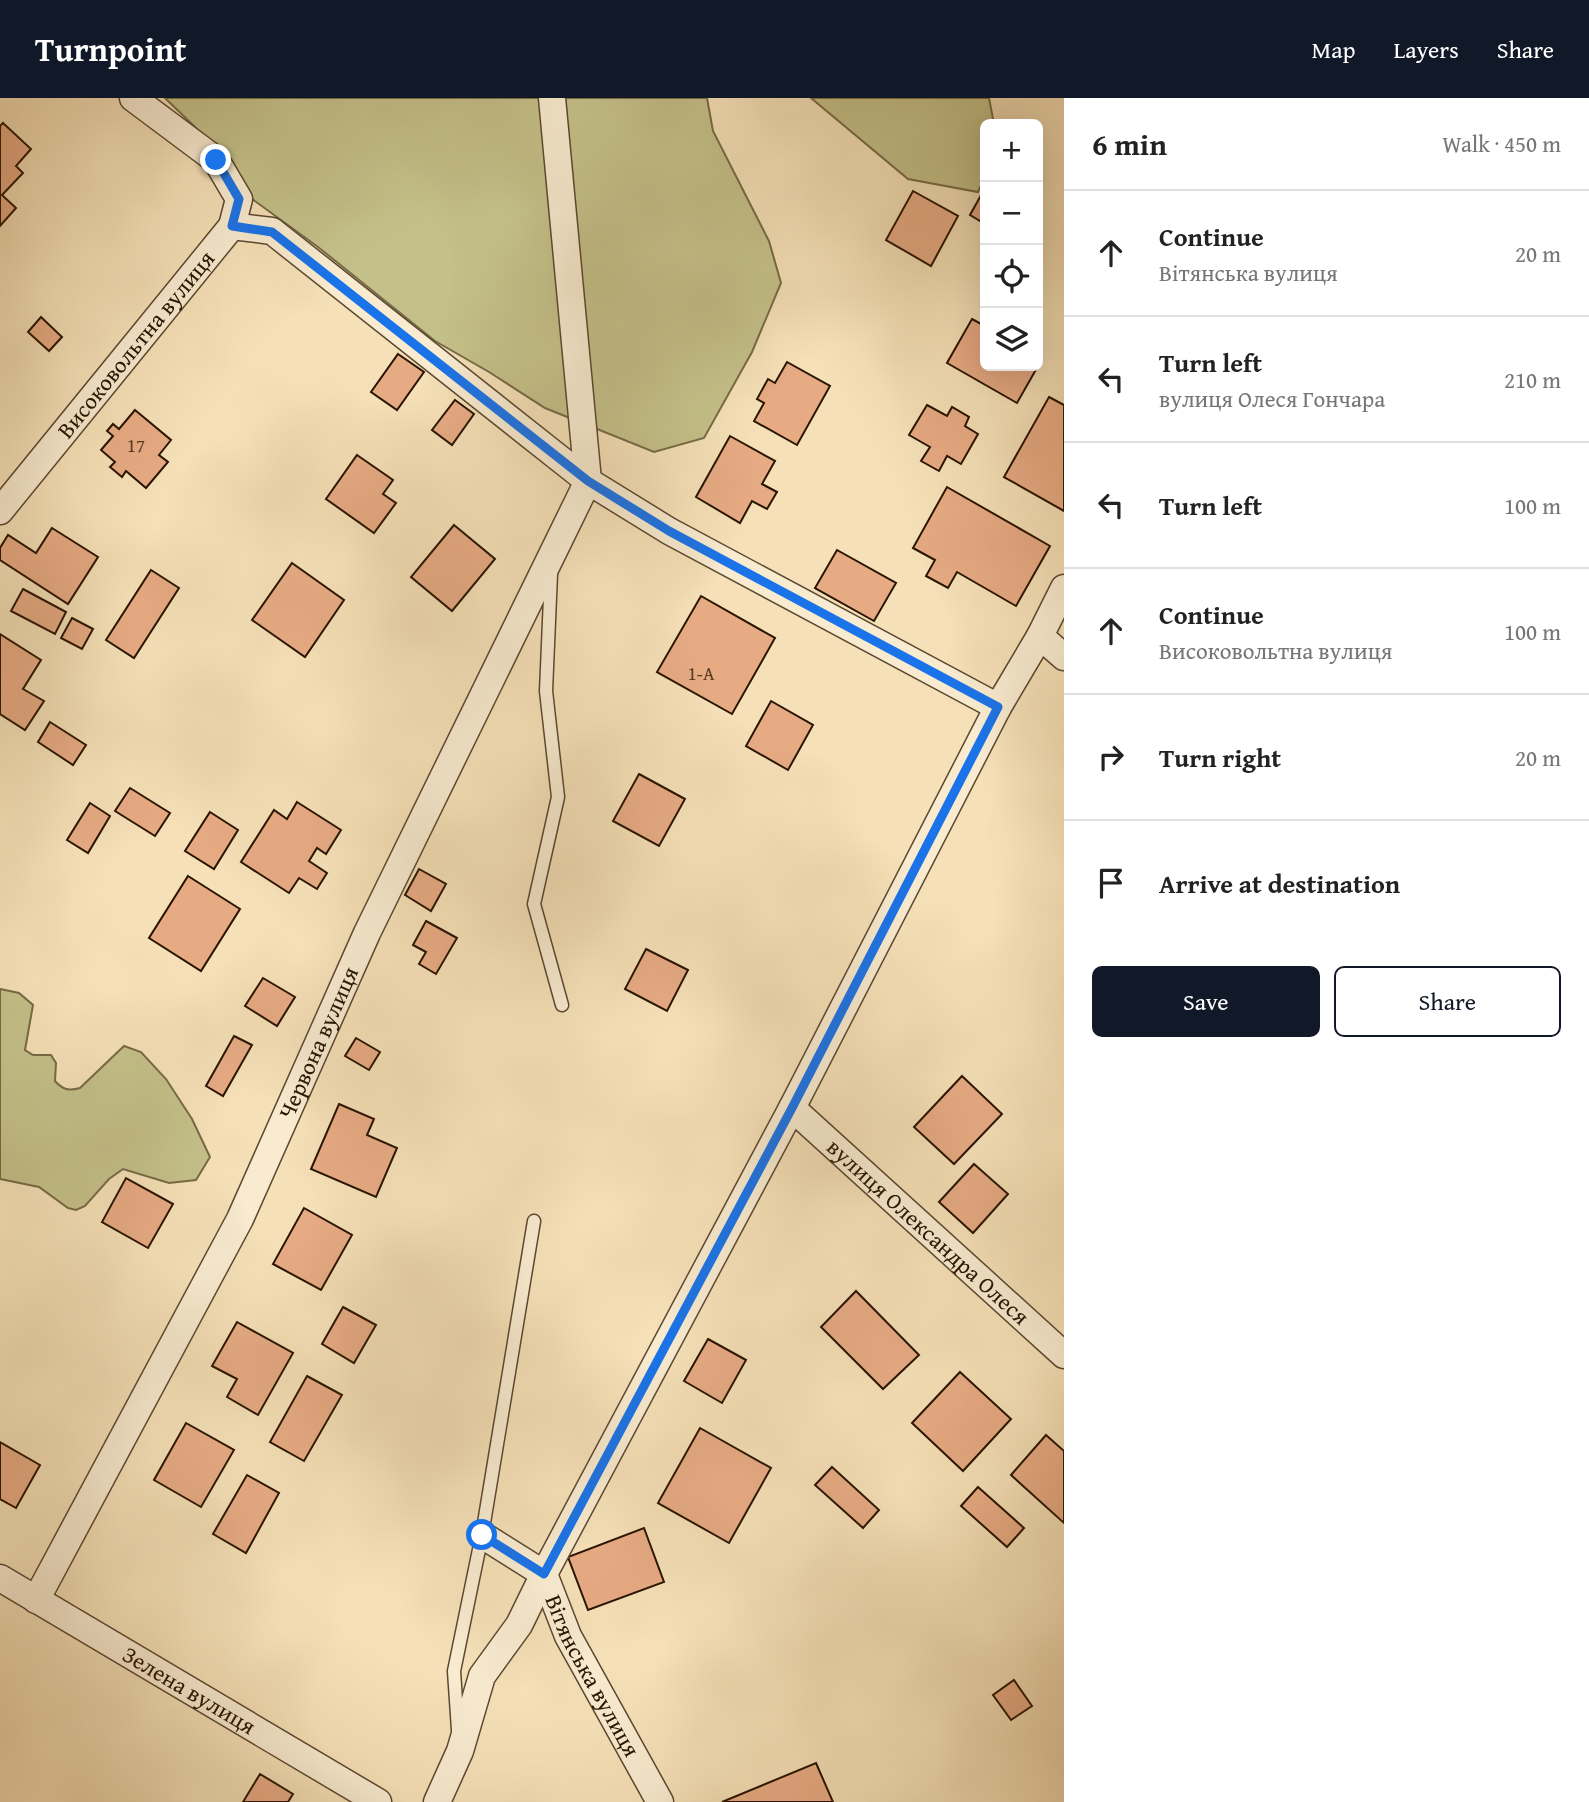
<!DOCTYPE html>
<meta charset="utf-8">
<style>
:root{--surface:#fff;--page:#f6f6f6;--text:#222;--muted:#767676;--line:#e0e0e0;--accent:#111827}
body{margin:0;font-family:"Gentium Book Plus",serif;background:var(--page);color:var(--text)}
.controls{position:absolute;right:21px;top:21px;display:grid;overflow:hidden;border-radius:10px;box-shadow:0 7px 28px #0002}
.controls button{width:63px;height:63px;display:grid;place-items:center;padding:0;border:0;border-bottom:2px solid var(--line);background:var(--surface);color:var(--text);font:35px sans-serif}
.stop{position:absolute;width:21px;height:21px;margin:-16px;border:5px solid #1a73e8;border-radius:50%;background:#fff}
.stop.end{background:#1a73e8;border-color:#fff;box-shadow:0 2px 7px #0008}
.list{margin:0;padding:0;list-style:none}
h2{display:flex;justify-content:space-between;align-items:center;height:91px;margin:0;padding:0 28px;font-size:30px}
h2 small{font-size:23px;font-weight:400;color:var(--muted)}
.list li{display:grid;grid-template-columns:46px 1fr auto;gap:21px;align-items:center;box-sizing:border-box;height:126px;padding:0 28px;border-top:2px solid var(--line)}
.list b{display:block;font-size:26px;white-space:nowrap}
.list p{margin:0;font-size:23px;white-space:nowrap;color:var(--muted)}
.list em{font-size:23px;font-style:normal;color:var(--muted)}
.actions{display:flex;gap:14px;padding:21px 28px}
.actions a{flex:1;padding:16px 0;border:2px solid var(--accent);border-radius:10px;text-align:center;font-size:24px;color:var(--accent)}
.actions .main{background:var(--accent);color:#fff}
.icon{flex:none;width:38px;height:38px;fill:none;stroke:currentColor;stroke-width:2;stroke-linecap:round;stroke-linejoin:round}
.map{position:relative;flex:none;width:1064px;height:1704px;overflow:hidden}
header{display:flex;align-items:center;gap:42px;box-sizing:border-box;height:98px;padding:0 35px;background:var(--accent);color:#fff}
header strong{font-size:33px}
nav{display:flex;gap:38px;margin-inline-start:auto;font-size:24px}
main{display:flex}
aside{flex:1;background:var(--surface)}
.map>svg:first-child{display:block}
.green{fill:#c4c089;stroke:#766a46;stroke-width:2}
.building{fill:#e7ab84;stroke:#291402;stroke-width:2}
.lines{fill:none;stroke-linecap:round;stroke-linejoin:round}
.service-casing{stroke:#5c472f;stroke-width:15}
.minor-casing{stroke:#5c472f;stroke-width:29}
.service{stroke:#f8ebd0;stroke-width:12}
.minor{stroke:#f8ebd0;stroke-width:26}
.route{stroke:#1a73e8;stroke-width:9}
.labels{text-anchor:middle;stroke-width:5;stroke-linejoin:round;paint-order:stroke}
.number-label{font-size:19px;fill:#583a22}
.street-label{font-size:23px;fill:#291402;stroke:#f8ebd0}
</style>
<header>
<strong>Turnpoint</strong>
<nav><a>Map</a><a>Layers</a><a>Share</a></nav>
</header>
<main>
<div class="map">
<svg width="1064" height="1704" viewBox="0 0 1064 1704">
<rect width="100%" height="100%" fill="#f5e0b7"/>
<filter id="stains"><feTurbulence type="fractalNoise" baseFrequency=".00286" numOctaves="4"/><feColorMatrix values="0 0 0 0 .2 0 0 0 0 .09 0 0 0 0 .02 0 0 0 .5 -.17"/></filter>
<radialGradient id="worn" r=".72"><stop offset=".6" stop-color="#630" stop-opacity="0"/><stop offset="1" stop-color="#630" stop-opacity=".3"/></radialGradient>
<!-- green -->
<g class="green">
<path d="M 165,0 L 707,0 L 713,33 L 769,143 L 781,185 L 752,254 L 704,340 L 654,354 L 545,310 L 489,274 L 435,243 L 318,149 L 237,90 L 225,58 Z"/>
<path d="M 811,0 L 989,0 L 994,26 L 985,26 L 985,78 L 978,94 L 908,81 Z"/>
<path d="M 0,891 L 19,895 L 33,907 L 25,952 L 33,957 L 51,957 L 56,965 L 55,983 C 63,992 69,993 80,990 L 124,948 L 141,954 L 166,981 L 192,1021 L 210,1059 L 196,1082 L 169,1085 L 123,1071 L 109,1081 L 85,1108 L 76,1112 L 68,1110 L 39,1089 L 0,1081 Z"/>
</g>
<!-- building -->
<g class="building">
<path d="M 3,25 L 31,51 L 16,68 L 23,75 L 2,97 L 16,110 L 0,128 L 0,28 Z"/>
<path d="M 985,90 L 985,126 L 970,117 Z"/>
<path d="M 913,93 L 958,118 L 931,168 L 886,142 Z"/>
<path d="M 41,219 L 62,239 L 49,253 L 28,234 Z"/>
<path d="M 972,221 L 985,228 L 985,268 L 1038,268 L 1038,258 L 1042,261 L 1017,305 L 947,265 Z"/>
<path d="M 398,256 L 424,274 L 397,312 L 371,294 Z"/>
<path d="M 787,264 L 830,288 L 797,347 L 754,323 L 764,305 L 757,301 L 768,281 L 775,285 Z"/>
<path d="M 1049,299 L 1064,307 L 1064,413 L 1004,379 Z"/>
<path d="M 455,302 L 474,316 L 452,347 L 432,332 Z"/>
<path d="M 927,307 L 947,318 L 952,309 L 969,319 L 965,328 L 978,336 L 961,366 L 947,358 L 939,373 L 921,363 L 930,349 L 909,337 Z"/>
<path d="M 135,312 L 171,342 L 159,357 L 168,364 L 146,390 L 126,373 L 122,379 L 110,369 L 115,364 L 101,352 L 113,338 L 107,333 L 113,326 L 119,331 Z"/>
<path d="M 730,338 L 775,363 L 762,386 L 777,394 L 767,411 L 752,403 L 740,425 L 696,399 Z"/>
<path d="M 357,357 L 393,382 L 383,396 L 396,405 L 374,435 L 326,401 Z"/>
<path d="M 947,389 L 1050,448 L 1016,508 L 957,474 L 948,490 L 926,478 L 935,462 L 913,450 Z"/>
<path d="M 454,427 L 495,461 L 452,513 L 411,479 Z"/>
<path d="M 52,430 L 98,459 L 68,506 L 0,462 L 0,450 L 8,437 L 36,455 Z"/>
<path d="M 837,452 L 896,485 L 874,523 L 815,490 Z"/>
<path d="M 292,465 L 344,502 L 305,559 L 252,522 Z"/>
<path d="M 151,472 L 179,490 L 134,560 L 106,542 Z"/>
<path d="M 23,491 L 66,514 L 55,536 L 11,513 Z"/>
<path d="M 701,498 L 775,540 L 732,616 L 657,574 Z"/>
<path d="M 72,520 L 93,531 L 82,551 L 61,540 Z"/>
<path d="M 0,536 L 41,562 L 23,591 L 44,603 L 25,632 L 0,616 Z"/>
<path d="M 771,603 L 813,627 L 788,672 L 746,648 Z"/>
<path d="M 50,624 L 86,647 L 73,667 L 38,644 Z"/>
<path d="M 639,676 L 685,701 L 659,748 L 613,723 Z"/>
<path d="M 130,690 L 170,715 L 155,738 L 115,713 Z"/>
<path d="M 297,704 L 341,732 L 326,756 L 317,750 L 309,763 L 327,775 L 317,791 L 299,780 L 289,795 L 241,764 L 274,712 L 287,721 Z"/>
<path d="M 90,705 L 110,718 L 88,755 L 67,742 Z"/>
<path d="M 210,714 L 238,732 L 214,771 L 185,753 Z"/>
<path d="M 419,771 L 446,786 L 431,813 L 405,797 Z"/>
<path d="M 188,778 L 240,811 L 201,873 L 149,840 Z"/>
<path d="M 426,823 L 457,840 L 436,876 L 419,866 L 426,854 L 413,847 Z"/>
<path d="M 646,851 L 688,872 L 667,913 L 625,891 Z"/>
<path d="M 263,880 L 295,899 L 277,928 L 245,908 Z"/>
<path d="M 234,938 L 252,947 L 223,998 L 206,988 Z"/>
<path d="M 356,940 L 380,954 L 369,972 L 345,958 Z"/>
<path d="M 962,978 L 1002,1016 L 954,1066 L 914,1029 Z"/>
<path d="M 339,1006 L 374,1021 L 367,1037 L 397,1050 L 376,1099 L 311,1071 Z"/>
<path d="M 974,1066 L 1008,1096 L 973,1135 L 939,1104 Z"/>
<path d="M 126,1080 L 173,1106 L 148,1150 L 102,1124 Z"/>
<path d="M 304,1110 L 352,1137 L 321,1192 L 273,1166 Z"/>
<path d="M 856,1193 L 919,1257 L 883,1291 L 821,1229 Z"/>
<path d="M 343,1209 L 376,1227 L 354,1265 L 322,1246 Z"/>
<path d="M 237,1224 L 293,1255 L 258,1317 L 227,1299 L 237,1281 L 212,1268 Z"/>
<path d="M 708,1241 L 746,1262 L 722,1305 L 684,1283 Z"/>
<path d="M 960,1274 L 1011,1321 L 963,1373 L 912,1325 Z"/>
<path d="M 307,1278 L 342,1297 L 304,1363 L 270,1344 Z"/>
<path d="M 186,1325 L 234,1352 L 201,1409 L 154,1382 Z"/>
<path d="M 700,1330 L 771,1370 L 729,1445 L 658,1405 Z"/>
<path d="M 1046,1337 L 1064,1353 L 1064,1425 L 1011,1377 Z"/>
<path d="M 0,1344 L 40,1367 L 16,1410 L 0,1401 Z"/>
<path d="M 832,1369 L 879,1412 L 863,1430 L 815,1387 Z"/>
<path d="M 247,1377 L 279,1395 L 246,1455 L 213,1436 Z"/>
<path d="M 978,1389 L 1024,1430 L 1007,1449 L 961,1408 Z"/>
<path d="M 644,1430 L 664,1484 L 588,1512 L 568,1459 Z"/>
<path d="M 1014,1582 L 1032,1608 L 1011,1622 L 993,1597 Z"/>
<path d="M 816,1665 L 833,1704 L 722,1704 Z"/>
<path d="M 260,1676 L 293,1696 L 288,1704 L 243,1704 Z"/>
</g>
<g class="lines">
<defs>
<g id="service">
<path d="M 551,476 L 546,593 L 558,699 L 534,806 L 562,907"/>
<path d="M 458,1632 L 454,1573 L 482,1437 L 534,1123"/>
</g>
<g id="minor">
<path d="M 133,0 L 216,62 L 239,101 L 232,128"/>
<path d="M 552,0 L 588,383"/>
<path id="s1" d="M 0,413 L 232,128 L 272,133 L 588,383 L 669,433 L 998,609"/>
<path d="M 1040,538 L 1064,559"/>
<path id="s2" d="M 792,1010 L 1064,1257"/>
<path id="s3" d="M 482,1437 L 544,1476 L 568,1538 L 660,1704"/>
<path id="s4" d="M 0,1480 L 378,1704"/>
<path id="s5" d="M 36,1502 L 240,1121 L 367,835 L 588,383"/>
<path d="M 437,1704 L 460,1653 L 482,1578 L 519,1527 L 544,1476 L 792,1010 L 998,609 L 1040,538 L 1064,490"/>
</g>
</defs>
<!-- service casing -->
<use href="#service" class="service-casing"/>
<!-- minor casing -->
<use href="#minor" class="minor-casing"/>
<!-- service -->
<use href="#service" class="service"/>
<!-- minor -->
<use href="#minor" class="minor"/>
</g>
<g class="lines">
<!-- route -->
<path class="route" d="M 216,62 L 239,101 L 232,128 L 272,134 L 588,383 L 669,433 L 998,609 L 792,1010 L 544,1476 L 482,1437"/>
</g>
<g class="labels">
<!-- number labels -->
<g class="number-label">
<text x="136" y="354">17</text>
<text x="701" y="582">1-А</text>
</g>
<!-- street labels -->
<g class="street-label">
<text dy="8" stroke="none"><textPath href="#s1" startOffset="215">Високовольтна вулиця</textPath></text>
<text dy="8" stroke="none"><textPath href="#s5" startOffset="625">Червона вулиця</textPath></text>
<text dy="8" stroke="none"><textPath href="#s2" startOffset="184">вулиця Олександра Олеся</textPath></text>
<text dy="8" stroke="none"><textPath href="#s3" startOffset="186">Вітянська вулиця</textPath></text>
<text dy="8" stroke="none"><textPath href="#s4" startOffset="220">Зелена вулиця</textPath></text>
</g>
</g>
<rect width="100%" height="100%" filter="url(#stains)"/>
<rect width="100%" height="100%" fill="url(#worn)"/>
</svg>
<div class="controls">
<button>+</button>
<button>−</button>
<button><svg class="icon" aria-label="locate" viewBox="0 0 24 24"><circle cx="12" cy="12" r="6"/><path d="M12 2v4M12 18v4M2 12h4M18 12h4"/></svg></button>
<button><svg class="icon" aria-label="layers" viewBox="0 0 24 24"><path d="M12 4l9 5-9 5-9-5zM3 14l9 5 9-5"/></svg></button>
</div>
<div class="stop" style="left:482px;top:1437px"></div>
<div class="stop end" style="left:216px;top:62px"></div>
</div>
<aside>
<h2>6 min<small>Walk · 450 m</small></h2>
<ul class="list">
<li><svg class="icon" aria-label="ahead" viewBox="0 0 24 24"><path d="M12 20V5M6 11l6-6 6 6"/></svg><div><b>Continue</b><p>Вітянська вулиця</p></div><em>20 m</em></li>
<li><svg class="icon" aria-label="left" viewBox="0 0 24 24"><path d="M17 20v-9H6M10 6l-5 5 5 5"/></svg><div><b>Turn left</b><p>вулиця Олеся Гончара</p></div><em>210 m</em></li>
<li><svg class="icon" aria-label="left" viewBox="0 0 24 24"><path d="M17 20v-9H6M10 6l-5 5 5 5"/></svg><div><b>Turn left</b></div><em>100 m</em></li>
<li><svg class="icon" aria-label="ahead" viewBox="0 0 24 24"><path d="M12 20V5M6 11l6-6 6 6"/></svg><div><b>Continue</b><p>Високовольтна вулиця</p></div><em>100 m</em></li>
<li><svg class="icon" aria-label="right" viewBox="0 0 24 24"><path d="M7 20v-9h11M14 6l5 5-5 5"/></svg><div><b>Turn right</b></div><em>20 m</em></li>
<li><svg class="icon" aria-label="arrive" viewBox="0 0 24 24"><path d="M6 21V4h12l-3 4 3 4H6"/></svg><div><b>Arrive at destination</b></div></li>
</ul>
<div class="actions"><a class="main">Save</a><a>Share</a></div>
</aside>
</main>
